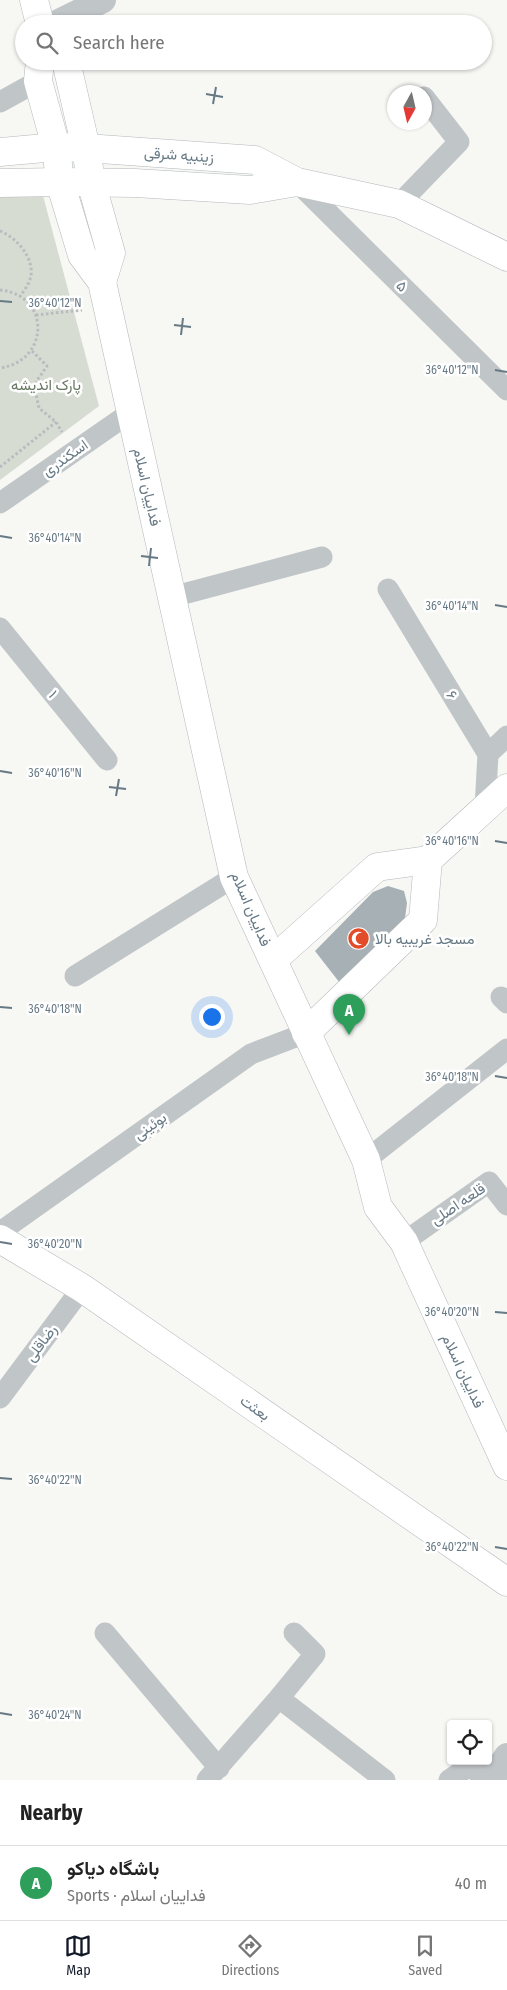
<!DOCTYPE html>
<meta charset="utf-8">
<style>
:root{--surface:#fff;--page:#f2f2f2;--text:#222;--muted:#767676;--line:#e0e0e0;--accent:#111827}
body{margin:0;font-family:"Fira Sans Condensed",Vazirmatn,sans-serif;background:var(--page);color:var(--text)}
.controls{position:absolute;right:15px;bottom:15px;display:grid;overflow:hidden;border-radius:5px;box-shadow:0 1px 4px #0004}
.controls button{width:45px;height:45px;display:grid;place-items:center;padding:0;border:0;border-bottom:1px solid var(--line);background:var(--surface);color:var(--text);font:25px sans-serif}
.compass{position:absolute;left:387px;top:85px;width:45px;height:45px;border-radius:50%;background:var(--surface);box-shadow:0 1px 4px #0004;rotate:188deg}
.you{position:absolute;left:211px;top:1016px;width:18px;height:18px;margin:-12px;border:4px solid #fff;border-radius:50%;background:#1a73e8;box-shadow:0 0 0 8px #1a73e833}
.badge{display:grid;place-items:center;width:32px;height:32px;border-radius:50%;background:var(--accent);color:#fff;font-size:16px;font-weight:700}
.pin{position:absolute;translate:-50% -41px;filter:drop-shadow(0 1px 2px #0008)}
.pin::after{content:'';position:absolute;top:26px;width:18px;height:15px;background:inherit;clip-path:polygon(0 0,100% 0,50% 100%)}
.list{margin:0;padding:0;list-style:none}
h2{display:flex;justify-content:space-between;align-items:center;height:65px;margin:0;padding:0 20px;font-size:21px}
h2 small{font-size:16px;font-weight:400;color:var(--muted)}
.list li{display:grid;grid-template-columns:32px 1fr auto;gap:15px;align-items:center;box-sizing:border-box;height:75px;padding:0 20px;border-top:1px solid var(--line)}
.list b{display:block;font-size:19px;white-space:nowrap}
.list p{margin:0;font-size:16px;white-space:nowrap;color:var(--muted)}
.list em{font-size:16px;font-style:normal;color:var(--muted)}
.icon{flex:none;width:28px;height:28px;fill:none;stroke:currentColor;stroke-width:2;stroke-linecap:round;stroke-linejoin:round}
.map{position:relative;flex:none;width:507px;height:1780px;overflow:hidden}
.search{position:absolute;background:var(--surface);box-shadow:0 1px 4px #0004;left:15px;right:15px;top:15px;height:55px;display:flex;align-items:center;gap:12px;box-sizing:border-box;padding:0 18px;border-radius:28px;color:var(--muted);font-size:19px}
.sheet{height:140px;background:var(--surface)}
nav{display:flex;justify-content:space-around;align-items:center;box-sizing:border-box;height:70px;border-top:1px solid var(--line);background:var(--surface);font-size:14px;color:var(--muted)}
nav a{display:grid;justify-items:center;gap:2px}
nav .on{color:var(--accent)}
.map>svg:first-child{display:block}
.green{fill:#d7dcd3}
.building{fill:#a7b0b5}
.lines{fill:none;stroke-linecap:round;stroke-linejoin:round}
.secondary-casing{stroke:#b3b9bd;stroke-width:29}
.path{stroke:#b8bcbf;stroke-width:3;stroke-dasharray:2.5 2.5;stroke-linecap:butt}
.minor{stroke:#c0c5c8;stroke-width:21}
.tertiary{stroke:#c0c5c8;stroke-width:26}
.secondary{stroke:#fff;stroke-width:28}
.ticks{fill:none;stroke:#667985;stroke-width:2}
.labels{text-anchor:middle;stroke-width:5;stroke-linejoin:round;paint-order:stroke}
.street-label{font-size:15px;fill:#667985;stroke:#fff}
.park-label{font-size:15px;fill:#667761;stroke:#fff}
.poi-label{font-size:15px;fill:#667985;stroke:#fff;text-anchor:start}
.ticks-label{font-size:12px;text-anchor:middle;fill:#667985;stroke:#fff;stroke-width:5;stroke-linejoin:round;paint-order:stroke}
</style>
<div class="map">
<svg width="507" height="1780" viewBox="0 0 507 1780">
<rect width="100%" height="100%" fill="#f7f7f4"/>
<!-- green -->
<path class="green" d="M 37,173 L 99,406 L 0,480 L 0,192 Z"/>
<!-- building -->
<path class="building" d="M 388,886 L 404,891 L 407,903 L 404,926 L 343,987 L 315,951 L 373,892 Z"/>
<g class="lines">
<defs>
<g id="secondary">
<path d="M 34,0 L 40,24"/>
<path d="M 40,61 L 38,81 L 56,147 L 60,182 L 82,255 L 102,282 L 234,877 L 366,1160 L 378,1207 L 404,1242 L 507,1466"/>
<path d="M 66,61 L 86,148 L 91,182 L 111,253 L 102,282"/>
<path d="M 0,152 L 56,147 L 86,148 L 255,160 L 297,182 L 399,204 L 507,257"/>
<path d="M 0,183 L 60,182 L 135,183 L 250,190 L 297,182"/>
<path d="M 428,860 L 507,788"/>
<path d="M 273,960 L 377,867 L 428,860"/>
<path d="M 306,1033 L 423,920 L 428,860"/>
<path d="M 0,1239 L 82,1288 L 507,1582"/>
</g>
</defs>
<!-- secondary casing -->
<use href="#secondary" class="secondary-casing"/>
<!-- path -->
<g class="path">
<path d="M 0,231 C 18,238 38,262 29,282 C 27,287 23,292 20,296"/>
<path d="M 0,290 C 51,295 50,361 0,368"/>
<path d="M 36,315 L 82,310"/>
<path d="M 32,351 L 47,366 L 34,385 L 39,408 L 56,422 L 62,432"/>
<path d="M 0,467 L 56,422"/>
</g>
<!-- minor -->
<g class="minor">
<path d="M 0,102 L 38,81"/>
<path d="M 297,182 L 507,390"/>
<path d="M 399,204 L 459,142 L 424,97"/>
<path d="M 0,503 L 131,412"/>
<path d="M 388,589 L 488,754 L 485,808"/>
<path d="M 172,597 L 322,557"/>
<path d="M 0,628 L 107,760"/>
<path d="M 488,754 L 507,736"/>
<path d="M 75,976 L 234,877"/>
<path d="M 501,997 L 507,1003"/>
<path d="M 366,1160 L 507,1049"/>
<path d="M 0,1232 L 251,1054 L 306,1033"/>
<path d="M 404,1242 L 489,1182 L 507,1205"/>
<path d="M 0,1398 L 82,1288"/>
<path d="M 105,1633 L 219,1768"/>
<path d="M 279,1698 L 315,1654 L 294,1633"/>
<path d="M 207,1780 L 279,1698 L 385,1780"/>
<path d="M 449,1780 L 471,1765 L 485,1780"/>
</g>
<!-- tertiary -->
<g class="tertiary">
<path d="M 55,24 L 103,0"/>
<path d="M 491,1780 L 507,1756"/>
</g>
<!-- secondary -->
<use href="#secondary" class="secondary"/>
</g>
<!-- ticks -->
<path class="ticks" d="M 206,94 L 223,97M 213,104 L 216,87M 0,301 L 12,302M 174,325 L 191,327M 181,335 L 183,318M 495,370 L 507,372M 0,536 L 12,538M 141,556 L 158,558M 149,566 L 151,548M 495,605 L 507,607M 0,771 L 12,773M 109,787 L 126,789M 116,796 L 119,779M 495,841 L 507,843M 0,1007 L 12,1008M 495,1076 L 507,1078M 0,1242 L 12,1244M 495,1312 L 507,1313M 0,1478 L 12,1479M 495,1547 L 507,1549M 0,1713 L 12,1715"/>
<!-- icons -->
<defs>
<symbol id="mosque-disc" viewBox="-11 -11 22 22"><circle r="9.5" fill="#e34c29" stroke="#fff"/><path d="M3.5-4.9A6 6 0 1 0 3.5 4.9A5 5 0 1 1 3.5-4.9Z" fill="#fff"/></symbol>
</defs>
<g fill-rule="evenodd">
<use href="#mosque-disc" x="346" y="926" width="25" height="25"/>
</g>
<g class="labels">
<!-- street labels -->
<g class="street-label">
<text transform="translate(179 155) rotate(4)" y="5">زینبیه شرقی</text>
<text transform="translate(402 286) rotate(45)" y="5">۵</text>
<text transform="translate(65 458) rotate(-35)" y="5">اسکندری</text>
<text transform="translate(147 487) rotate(77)" y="5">فداییان اسلام</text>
<text transform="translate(53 694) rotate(51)" y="5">۱</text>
<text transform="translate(452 695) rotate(59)" y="5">۶</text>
<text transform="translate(251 909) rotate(67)" y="5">فداییان اسلام</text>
<text transform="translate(150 1126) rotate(-35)" y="5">بوئینی</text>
<text transform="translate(458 1204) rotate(-34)" y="5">قلعه اصلی</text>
<text transform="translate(41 1343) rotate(-53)" y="5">رضاقلی</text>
<text transform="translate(463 1371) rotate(65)" y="5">فداییان اسلام</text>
<text transform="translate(255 1408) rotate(35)" y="5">بعثت</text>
</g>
<!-- park labels -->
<g class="park-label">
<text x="46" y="390">پارک اندیشه</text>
</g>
<!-- poi labels -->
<g class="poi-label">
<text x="375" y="944">مسجد غریبیه بالا</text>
</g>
</g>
<g class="ticks-label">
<text x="55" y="307">36°40'12"N</text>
<text x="452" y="374">36°40'12"N</text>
<text x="55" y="542">36°40'14"N</text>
<text x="452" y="610">36°40'14"N</text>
<text x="55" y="777">36°40'16"N</text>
<text x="452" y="845">36°40'16"N</text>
<text x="55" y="1013">36°40'18"N</text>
<text x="452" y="1081">36°40'18"N</text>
<text x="55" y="1248">36°40'20"N</text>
<text x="452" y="1316">36°40'20"N</text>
<text x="55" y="1484">36°40'22"N</text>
<text x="452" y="1551">36°40'22"N</text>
<text x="55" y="1719">36°40'24"N</text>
</g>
</svg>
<div class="controls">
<button><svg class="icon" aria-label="locate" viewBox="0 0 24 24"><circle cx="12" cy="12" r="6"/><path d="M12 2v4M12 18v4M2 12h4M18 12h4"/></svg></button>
</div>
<svg class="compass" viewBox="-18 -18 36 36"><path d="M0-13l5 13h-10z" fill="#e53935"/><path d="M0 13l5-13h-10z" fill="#767676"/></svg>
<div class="you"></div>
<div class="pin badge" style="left:349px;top:1035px;background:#2e9e5b">A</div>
<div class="search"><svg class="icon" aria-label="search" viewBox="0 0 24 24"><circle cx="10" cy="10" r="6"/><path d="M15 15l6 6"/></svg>Search here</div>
</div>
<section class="sheet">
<h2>Nearby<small></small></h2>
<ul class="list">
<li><span class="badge" style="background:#2e9e5b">A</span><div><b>باشگاه دیاکو</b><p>Sports · فداییان اسلام</p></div><em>40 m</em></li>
</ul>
</section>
<nav>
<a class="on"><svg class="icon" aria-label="map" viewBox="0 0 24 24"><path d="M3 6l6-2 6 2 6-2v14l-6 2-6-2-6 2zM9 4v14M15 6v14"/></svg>Map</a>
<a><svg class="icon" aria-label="directions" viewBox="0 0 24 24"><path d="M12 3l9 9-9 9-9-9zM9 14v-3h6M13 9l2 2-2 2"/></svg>Directions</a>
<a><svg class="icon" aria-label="saved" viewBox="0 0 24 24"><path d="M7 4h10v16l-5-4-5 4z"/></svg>Saved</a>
</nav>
